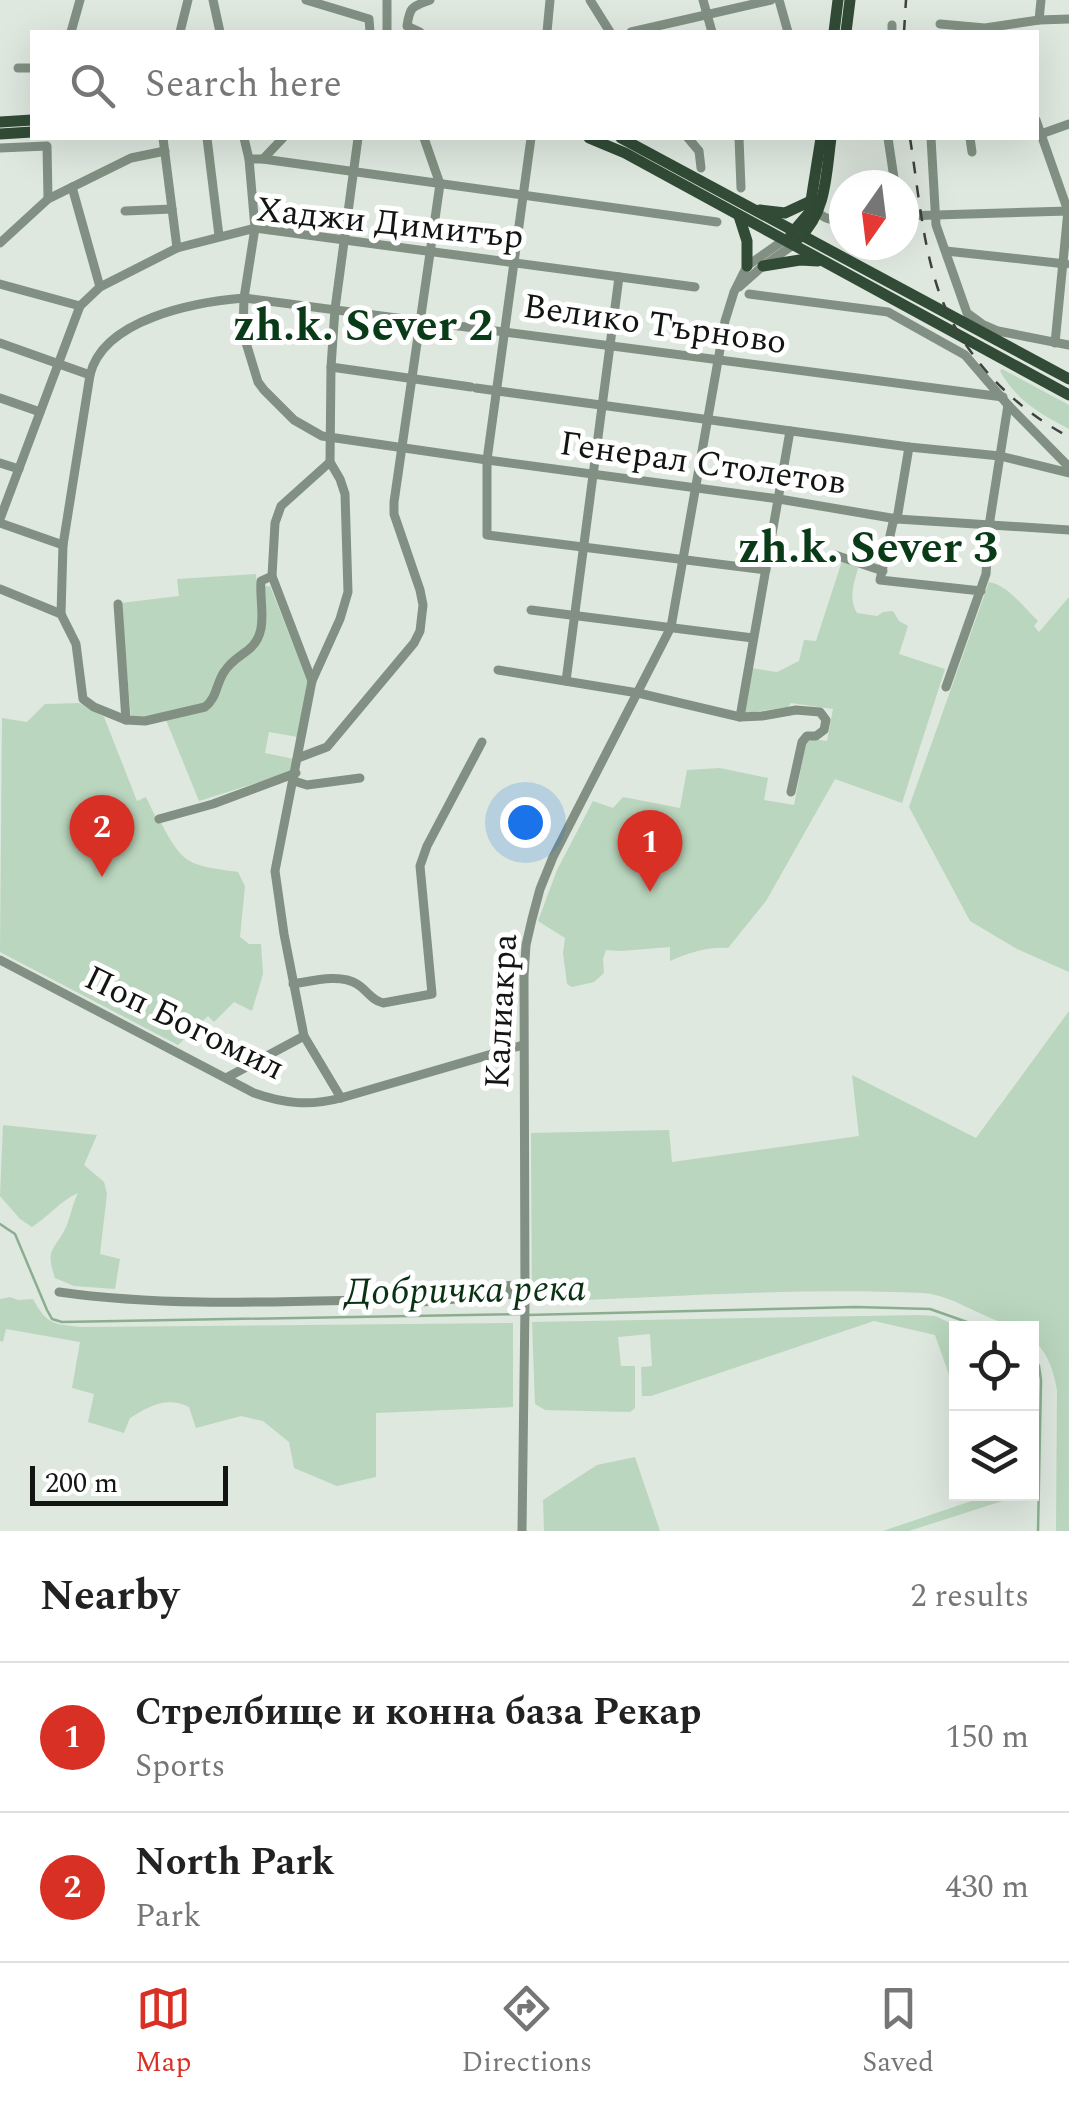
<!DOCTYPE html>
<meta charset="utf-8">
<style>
:root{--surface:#fff;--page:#f2f2f2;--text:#222;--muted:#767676;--line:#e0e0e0;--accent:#d93025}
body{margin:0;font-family:Spectral,serif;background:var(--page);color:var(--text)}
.controls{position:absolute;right:30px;bottom:30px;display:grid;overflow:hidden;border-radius:0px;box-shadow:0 10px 40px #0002}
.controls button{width:90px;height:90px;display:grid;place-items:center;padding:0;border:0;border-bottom:2px solid var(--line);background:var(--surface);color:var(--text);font:50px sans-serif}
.compass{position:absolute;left:829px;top:170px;width:90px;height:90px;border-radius:50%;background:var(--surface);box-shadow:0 10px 40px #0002;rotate:194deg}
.scale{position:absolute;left:30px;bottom:25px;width:198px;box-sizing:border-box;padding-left:10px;border:5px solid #121512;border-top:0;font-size:28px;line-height:35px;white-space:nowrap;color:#121512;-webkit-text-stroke:8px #fff;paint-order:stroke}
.you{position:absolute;left:525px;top:822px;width:35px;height:35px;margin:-25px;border:8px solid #fff;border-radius:50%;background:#1a73e8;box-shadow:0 0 0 15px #1a73e833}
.badge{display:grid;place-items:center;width:65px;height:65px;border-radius:50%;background:var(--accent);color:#fff;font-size:32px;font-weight:700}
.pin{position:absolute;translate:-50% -82px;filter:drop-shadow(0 2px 5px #0008)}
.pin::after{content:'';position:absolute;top:52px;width:35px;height:30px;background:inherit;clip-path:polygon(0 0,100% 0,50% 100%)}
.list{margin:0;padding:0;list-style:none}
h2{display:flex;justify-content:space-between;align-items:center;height:130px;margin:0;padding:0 40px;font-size:42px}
h2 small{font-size:32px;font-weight:400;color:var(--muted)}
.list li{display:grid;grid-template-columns:65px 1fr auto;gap:30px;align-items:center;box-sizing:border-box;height:150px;padding:0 40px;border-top:2px solid var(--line)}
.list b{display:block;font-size:38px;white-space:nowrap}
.list p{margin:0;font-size:32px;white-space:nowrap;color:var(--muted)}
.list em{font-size:32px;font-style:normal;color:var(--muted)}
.icon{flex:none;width:55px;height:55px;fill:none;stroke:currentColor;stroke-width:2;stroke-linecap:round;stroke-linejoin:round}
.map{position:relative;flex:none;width:1069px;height:1531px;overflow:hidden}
.search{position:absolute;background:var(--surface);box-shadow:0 10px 40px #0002;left:30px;right:30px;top:30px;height:110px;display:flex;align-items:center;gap:25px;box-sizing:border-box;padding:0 35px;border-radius:0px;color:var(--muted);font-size:38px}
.sheet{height:430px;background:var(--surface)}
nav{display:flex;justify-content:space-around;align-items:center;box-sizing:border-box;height:140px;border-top:2px solid var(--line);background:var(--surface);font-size:28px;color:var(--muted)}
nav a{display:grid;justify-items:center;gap:5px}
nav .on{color:var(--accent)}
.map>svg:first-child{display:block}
.green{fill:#bad6be}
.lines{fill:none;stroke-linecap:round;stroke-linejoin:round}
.stream{stroke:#8bae90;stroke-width:2.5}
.minor{stroke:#819083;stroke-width:9}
.major{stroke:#314b36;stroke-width:11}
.rail{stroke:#3e433e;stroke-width:2.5;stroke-dasharray:12 12;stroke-linecap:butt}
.labels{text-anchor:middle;stroke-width:10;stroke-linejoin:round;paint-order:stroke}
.street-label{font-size:35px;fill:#121512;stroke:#fff}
.water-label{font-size:38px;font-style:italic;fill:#093215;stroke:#fff}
.district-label{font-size:45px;font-weight:bold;fill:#093b18;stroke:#fff}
</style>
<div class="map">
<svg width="1069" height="1531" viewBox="0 0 1069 1531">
<rect width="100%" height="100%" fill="#dee8df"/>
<!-- green -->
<g class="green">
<path d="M 1002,369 L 1069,405 L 1069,429 C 1039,413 1017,401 1000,371 Z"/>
<path d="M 842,561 L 858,568 C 854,583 848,598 857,613 L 877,616 L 883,612 L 893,611 L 899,621 L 908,626 L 899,654 L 945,669 L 902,803 L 835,779 L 766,901 L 728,948 C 710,946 687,953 670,961 L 670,947 L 621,951 L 606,950 L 603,959 L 604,973 L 594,982 L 572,987 L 567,984 L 563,953 L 565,938 L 538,921 L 557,870 L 593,801 L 613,808 L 623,797 L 680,808 L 687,770 L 720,768 L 768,778 L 764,800 L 794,805 L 806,743 L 813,739 L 827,741 L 833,709 L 791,703 L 788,707 L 746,713 L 744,712 L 751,668 L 777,672 L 799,661 L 804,640 L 816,641 Z"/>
<path d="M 256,574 L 260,624 L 258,635 L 222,666 L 207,702 L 161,715 L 131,718 L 121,603 L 179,596 L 177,579 Z"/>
<path d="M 989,582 C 1008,585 1024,608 1038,621 L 1034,626 L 1039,632 L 1069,597 L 1069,972 L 1017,949 L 970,921 L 909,807 Z"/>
<path d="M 270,586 L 308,682 L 298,737 L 269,732 L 265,753 L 294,759 L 291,772 L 199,801 L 166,720 L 210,708 C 219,699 219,684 226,673 C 232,663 242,660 250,653 C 271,636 264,610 263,587 Z"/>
<path d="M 79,703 L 104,717 L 137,801 L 146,797 L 155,816 L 159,819 C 183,865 187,865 238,872 L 245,886 L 240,937 L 249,944 L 261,944 L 263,974 L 252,1011 L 234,1002 L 214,1022 L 208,1016 L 178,1045 L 0,952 L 2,718 L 27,722 L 45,704 Z"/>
<path d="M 1069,1011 L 1069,1531 L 1056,1531 L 1057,1390 C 1053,1368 1048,1354 1032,1338 L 1032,1328 C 992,1328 958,1295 923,1293 C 793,1287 662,1298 532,1302 L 531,1133 L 669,1130 L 672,1162 L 859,1136 L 852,1075 L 976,1138 Z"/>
<path d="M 3,1125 L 97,1135 L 84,1165 L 104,1182 L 107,1194 L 100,1254 L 120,1259 L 115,1289 L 74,1286 L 55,1278 C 44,1247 56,1250 67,1225 C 71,1214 73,1203 78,1193 C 60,1201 49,1216 32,1227 L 20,1219 L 0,1196 Z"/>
<path d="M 10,1297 L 18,1300 L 33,1299 C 47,1325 54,1324 81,1327 L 513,1323 L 513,1407 L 376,1413 L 376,1477 L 337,1486 L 294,1468 L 289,1442 L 263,1421 L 241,1416 L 196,1428 L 189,1407 C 166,1396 150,1406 130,1418 L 124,1433 L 88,1422 L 94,1394 L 72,1388 L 80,1342 L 6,1329 L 3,1342 L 0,1341 L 0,1299 Z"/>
<path d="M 921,1315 L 935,1316 L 962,1328 L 956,1328 L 956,1395 L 935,1335 L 874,1321 L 651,1396 L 642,1396 L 641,1367 L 652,1366 L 650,1334 L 618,1337 L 621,1366 L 635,1366 L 635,1408 L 630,1412 L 545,1410 L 535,1404 L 532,1322 Z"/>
<path d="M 635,1457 L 660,1531 L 544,1531 L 543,1500 L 597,1465 Z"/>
<path d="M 992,1494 L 1024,1494 L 909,1531 L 883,1531 Z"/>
</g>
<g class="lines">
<!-- stream -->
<g class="stream">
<path d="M 0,1224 L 15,1234 L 47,1310 L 52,1319 L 62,1322 L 520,1314"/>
<path d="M 527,1315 L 856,1307 L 930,1309 L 984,1328"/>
<path d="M 1032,1355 L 1039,1366 L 1041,1380 L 1038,1531"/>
</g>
<!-- minor -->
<g class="minor">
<path d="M 213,0 L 220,32"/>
<path d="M 306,0 L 369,19 L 370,32"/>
<path d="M 387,0 L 387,32"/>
<path d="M 590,0 L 610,32"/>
<path d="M 703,0 L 712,32"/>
<path d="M 779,0 L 788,32"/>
<path d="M 1039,20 L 1041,0"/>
<path d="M 940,24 L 985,28 L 1039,20 L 1069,19"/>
<path d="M 71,32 L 80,0"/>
<path d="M 180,32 L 188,0"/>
<path d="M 420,32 L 407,26 C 410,6 412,7 430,0"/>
<path d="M 547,32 L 550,0"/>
<path d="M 631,32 L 771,0"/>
<path d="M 892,32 L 892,25"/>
<path d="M 18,68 L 32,68"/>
<path d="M 1036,120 L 1068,211 L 1055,343"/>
<path d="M 1041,134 L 1069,124"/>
<path d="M 163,138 L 177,248"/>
<path d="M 207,138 L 219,236"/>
<path d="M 244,138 L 249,159 L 255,228 L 244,298 L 243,333 L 258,382 L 264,390 L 294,420 L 322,436 L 487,460 L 779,499 L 897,519 L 1069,530"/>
<path d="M 531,138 L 487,460 L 487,535 L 766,570"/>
<path d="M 688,138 L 699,151 L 701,168"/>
<path d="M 739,138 L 741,188"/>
<path d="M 888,138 L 895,185"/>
<path d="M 931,138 L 936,225 L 967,313 L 982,324 L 998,331 L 1069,345"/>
<path d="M 970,138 L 972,152"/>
<path d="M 0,148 L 47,146 L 48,199"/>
<path d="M 249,159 L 263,159 L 717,222"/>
<path d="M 263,159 L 283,138"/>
<path d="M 72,187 L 100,287"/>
<path d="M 816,209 C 821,219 834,221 844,220"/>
<path d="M 125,211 L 172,209"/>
<path d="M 904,216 L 1069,211"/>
<path d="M 0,243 L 48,199 L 131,158 L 165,151"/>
<path d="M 946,251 L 1066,264"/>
<path d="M 0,284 L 80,306"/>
<path d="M 739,287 L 763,266 L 793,245"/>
<path d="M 749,294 L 888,312 L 965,355 L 1008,405 L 1069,467"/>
<path d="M 0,343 L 90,375"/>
<path d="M 331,367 L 471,387"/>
<path d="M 476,388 L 909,447 L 1000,456 L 1069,473"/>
<path d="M 0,398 L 40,412"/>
<path d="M 0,463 L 19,469"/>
<path d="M 894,518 L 880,580 L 981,591"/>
<path d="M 0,519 L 80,306 L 100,287 L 177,248 L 255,228 L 695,287"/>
<path d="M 897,519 L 909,447"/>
<path d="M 0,523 L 63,545"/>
<path d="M 835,555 L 883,571"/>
<path d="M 0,589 L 61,614"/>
<path d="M 118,604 L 126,720 L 145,721 L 205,707 C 217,698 216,684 224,672 C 230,662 239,657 248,650 C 270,633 259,605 261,581 L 272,576"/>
<path d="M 531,610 L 753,638"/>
<path d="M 498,670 L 638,693 L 740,717 L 762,716 L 796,710 L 820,712 L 826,720 L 824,730 L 816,736 L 807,736 L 802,742 L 791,792"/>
<path d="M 312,681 L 272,576 L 275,523 L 281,506 L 330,462"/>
<path d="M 566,681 L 619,277"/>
<path d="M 946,687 L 986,574 L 989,526 L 1008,405"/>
<path d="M 740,717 L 790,431"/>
<path d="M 126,720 L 94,707 L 83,699 L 76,644 L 61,614 L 63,545 L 90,375 C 103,319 195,302 244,298 L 1003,397"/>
<path d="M 298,758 L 327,747 L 414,643 L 420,631 L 423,605 L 420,590 L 394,514 L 394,502 L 440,184 L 424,138"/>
<path d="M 294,781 L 307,785 L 360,778"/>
<path d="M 159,819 L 213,804 L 296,773"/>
<path d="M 0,960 L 254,1093 C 285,1104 310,1106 341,1098 L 523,1045"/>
<path d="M 293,984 C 312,981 340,973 357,984 C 368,991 371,1000 383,1003 L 432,994 L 420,866 L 427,846 L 482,742"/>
<path d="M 226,1078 L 304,1036"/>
<path d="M 341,1098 L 304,1036 L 284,934 L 275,871 L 312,681 L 340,619 L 348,592 L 345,494 L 340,479 L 330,462 L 331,367 L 335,309 L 358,138"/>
<path d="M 59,1292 C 172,1308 289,1301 403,1299 L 422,1302 L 525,1293"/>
<path d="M 409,1298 L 422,1294 L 525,1284"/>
<path d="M 522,1531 L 525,1305 L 524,976 L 526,945 L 532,919 L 540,889 L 553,857 L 671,627 L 725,321 L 734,292 L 747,266 L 784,240"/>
</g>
<!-- major -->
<g class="major">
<path d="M 834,32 L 838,0"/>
<path d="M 846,32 L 850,0"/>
<path d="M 0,122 L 32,120"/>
<path d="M 0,134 L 32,132"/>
<path d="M 589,138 L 625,153 L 1069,395"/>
<path d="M 621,138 L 1069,379"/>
<path d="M 760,210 L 785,213 L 813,200"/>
<path d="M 739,216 L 747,241 L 747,266"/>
<path d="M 791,234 L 809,213 L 821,138"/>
<path d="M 799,238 C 827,212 826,173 831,138"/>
<path d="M 763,266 L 800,260 L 818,261"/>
</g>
<!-- rail -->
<g class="rail">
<path d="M 904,32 L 906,0"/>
<path d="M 910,138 C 918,188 922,241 938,289 C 960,353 1011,406 1069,437"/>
</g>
</g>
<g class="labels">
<!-- street labels -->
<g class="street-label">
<text transform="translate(390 222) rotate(6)" y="12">Хаджи Димитър</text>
<text transform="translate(655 323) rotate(8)" y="12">Велико Търново</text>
<text transform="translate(703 462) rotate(8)" y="12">Генерал Столетов</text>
<text transform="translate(500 1011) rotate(-87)" y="12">Калиакра</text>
<text transform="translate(185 1022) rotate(26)" y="12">Поп Богомил</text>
</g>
<!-- water labels -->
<g class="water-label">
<text transform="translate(465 1289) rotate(-1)" y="13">Добричка река</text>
</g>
<!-- district labels -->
<g class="district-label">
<text x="363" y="340">zh.k. Sever 2</text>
<text x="868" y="562">zh.k. Sever 3</text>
</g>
</g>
</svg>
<div class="controls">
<button><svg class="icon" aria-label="locate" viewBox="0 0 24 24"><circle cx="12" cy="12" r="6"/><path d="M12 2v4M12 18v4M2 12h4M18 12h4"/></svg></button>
<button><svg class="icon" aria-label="layers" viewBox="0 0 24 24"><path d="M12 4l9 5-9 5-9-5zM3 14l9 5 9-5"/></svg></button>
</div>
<svg class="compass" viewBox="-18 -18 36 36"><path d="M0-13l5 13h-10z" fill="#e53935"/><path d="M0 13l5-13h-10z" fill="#767676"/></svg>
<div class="scale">200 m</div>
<div class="you"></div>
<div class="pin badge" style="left:650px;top:892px">1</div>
<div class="pin badge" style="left:102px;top:877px">2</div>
<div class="search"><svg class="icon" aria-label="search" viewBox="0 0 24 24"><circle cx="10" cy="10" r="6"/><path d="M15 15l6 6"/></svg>Search here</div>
</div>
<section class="sheet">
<h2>Nearby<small>2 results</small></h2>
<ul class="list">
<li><span class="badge">1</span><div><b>Стрелбище и конна база Рекар</b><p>Sports</p></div><em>150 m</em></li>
<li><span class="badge">2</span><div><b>North Park</b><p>Park</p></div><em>430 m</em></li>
</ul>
</section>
<nav>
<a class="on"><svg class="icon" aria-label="map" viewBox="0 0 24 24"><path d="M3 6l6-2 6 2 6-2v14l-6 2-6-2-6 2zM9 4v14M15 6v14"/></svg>Map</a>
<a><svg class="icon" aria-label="directions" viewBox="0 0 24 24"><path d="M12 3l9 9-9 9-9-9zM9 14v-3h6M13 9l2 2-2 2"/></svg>Directions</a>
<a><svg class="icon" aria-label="saved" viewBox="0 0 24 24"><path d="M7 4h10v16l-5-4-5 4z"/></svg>Saved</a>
</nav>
